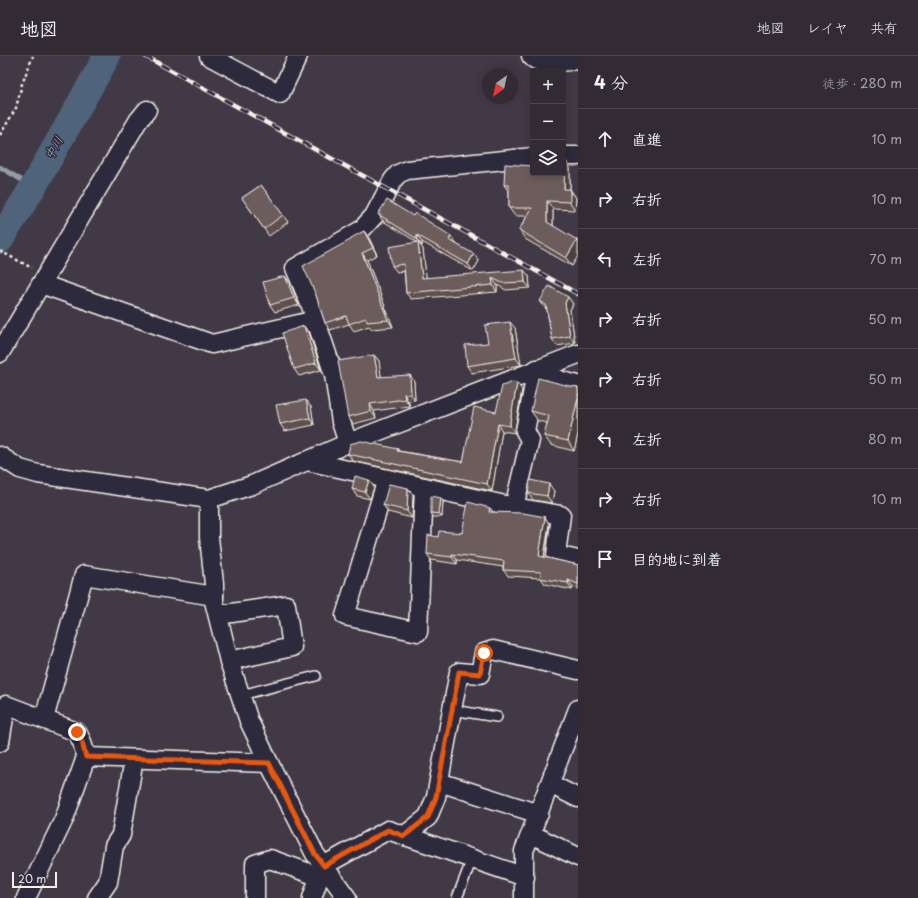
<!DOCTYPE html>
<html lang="ja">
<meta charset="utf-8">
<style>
:root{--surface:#322b34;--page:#3a333c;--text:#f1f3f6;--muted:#a8a7ac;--line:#4d474f}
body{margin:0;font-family:"Playpen Sans","Klee One",sans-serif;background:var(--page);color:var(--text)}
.controls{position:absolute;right:12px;top:12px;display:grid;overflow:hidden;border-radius:4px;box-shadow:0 2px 10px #0003}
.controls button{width:36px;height:36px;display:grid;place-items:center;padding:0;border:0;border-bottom:1px solid var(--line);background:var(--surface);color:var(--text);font:20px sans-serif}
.compass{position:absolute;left:482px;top:12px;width:36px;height:36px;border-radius:50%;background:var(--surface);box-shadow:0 2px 10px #0003;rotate:213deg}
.scale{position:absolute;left:12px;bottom:10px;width:45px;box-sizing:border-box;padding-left:4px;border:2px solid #f4f1e8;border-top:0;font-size:11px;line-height:14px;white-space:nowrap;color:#f4f1e8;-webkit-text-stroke:3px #2f2a3d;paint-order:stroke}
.stop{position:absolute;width:12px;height:12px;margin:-9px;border:3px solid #ea580c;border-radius:50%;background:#fff}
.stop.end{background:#ea580c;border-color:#fff;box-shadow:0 1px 4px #0008}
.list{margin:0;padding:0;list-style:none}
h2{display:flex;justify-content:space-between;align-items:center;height:52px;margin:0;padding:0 16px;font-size:17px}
h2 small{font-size:13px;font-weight:400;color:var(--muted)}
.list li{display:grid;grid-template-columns:26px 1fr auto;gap:12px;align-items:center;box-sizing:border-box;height:60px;padding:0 16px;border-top:1px solid var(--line)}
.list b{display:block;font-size:15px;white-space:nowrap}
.list em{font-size:13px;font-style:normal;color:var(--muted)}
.icon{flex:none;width:22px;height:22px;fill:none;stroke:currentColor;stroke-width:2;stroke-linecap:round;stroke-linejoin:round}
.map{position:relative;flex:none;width:578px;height:842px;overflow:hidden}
header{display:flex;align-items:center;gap:24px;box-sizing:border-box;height:56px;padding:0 20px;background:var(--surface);border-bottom:1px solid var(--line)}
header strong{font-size:19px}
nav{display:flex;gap:22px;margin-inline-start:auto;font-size:14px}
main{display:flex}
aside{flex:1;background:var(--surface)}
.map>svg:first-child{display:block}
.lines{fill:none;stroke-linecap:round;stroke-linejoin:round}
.stream{stroke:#919ca6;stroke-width:4.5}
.river{stroke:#4f637a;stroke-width:27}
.lane-casing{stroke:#f4f1e8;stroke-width:12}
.street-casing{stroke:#f4f1e8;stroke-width:21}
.path{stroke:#f4f1e8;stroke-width:2.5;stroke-dasharray:3 3;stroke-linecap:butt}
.lane{stroke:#2f2a3d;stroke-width:9}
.street{stroke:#2f2a3d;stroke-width:18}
.rail-casing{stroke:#f4f1e8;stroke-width:4.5}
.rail{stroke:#2f2a3d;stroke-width:3;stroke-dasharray:9;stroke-linecap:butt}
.wall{fill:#5e4f4e;stroke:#f4f1e8}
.shaded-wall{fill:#4c4040;stroke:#f4f1e8}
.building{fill:#6d5c5b;stroke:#f4f1e8}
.route{stroke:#ea580c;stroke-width:5}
.labels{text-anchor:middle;stroke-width:3;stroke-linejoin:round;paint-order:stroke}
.water-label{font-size:12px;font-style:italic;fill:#b2b8bc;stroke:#2f2a3d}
</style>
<header>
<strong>地図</strong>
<nav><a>地図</a><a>レイヤ</a><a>共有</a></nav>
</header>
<main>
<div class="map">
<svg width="578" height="842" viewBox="0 0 578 842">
<rect width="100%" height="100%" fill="#423946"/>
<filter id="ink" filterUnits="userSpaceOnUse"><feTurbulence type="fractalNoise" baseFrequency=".025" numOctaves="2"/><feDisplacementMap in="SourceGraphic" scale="8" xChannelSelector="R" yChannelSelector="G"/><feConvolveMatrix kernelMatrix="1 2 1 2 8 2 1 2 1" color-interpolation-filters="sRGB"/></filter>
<g filter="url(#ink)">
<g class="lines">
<!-- stream -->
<path class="stream" d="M 0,111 L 33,131"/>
<!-- river -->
<path class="river" d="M 0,184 L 33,131 L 107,0"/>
<defs>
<g id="lane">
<path d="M 241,639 L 316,620"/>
<path d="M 452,654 L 497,661"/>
<path d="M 457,842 L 472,803"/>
</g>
<g id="street">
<path d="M 209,0 L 280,38 L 298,0"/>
<path d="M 531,0 C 540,11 565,5 578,4"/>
<path d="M 563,100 L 578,100"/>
<path d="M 41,228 L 212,288 L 316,264"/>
<path d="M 0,297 L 138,65 L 147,54"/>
<path d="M 537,313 L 525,375 L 530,384 L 514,451 L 561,459 L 556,499 L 578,504"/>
<path d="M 537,313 L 562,325 L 578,329"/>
<path d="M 348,387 L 341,366 L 334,319 L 311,250 L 295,212 L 361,174 L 374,160 L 393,124 L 398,118 L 407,114 L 533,101"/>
<path d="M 0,400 L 20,413 L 38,418 L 209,443 L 252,429 L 348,387 L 578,298"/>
<path d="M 307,405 L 514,451"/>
<path d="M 387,423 L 345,560 L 418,576 L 424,431"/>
<path d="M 209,443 L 209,481 L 214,528 L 214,545 L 229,605 L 249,665 L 269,707 L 315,798 L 347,842"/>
<path d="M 218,559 L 286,549 L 292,591 L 229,605"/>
<path d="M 44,663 L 84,519 L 214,540"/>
<path d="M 0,686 L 6,649 L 77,676 L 82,686 L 86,701 L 64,763 L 26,842"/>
<path d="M 86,701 L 269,707"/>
<path d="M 439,726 L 539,758"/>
<path d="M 550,728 L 578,742"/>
<path d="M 531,778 L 578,801"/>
<path d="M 404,780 L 428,761 L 436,741 L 459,616 L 480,618 L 484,597 L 493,594 L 578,614"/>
<path d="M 97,842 L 108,826 L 114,790 L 121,779 L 134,703"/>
<path d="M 255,842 L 255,808 L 270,803 L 320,821"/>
<path d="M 312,842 L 323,810 L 388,774 L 525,821"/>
<path d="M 524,842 L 524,795 L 578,653"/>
</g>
</defs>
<!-- lane casing -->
<use href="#lane" class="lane-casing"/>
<!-- street casing -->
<use href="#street" class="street-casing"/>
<!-- path -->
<g class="path">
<path d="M 0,79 L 16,52 L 22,28 L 33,0"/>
<path d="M 0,195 L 32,212"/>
</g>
<!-- lane -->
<use href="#lane" class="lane"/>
<!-- street -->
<use href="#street" class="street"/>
<defs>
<path id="rail" d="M 145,0 L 578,238"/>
</defs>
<!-- rail casing -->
<use href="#rail" class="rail-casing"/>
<!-- rail -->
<use href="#rail" class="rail"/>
</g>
<!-- wall -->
<g class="wall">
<path d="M 570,112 L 570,133 L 576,142 L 575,154 L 553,153 L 553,170 L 572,210 L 525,183 L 519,174 L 527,160 L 515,160 L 509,152 L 509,136 L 504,129 Z"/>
<path d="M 261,129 L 288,166 L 269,180 L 242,142 Z"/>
<path d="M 378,158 L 456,187 L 479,205 L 473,215 L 422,186 L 422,190 L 419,188 L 423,193 L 426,222 L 529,220 L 530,232 L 506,234 L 497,229 L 497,236 L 411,243 L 406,237 L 404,215 L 397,216 L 392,210 L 417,186 L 383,165 Z"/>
<path d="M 364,175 L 369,182 L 377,199 L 367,204 L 393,271 L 372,273 L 369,270 L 354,275 L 349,268 L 330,274 L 325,267 L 316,239 L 352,183 Z"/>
<path d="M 290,227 L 299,249 L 275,256 L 270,249 Z"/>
<path d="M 568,241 L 573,248 L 570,254 L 575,287 L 557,290 L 552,283 L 547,254 L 545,252 L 540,245 Z"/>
<path d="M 515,272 L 521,309 L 472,317 L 467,310 Z"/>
<path d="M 309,277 L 321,314 L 299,320 L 294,313 Z"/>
<path d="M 374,299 L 379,305 L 381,321 L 414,325 L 415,344 L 408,345 L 410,350 L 374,355 L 376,362 L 353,368 L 348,361 Z"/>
<path d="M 569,330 L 578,331 L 578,378 L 574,395 L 551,389 L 544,380 L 547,367 L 538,365 L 531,355 Z"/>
<path d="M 522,334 L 515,373 L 515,377 L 502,375 L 492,435 L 353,405 L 348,398 L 398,393 L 399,395 L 463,406 L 496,356 Z"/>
<path d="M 311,351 L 314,369 L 285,375 L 280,368 Z"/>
<path d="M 374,431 L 370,443 L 357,440 L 352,433 Z"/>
<path d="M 408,432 L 413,439 L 412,462 L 388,456 L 383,449 Z"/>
<path d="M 554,435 L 552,447 L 533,444 L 528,437 Z"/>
<path d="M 443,446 L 442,461 L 433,461 L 431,457 Z"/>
<path d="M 490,452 L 493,456 L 545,461 L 549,468 L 544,501 L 578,509 L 578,533 L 573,531 L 572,534 L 545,528 L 541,522 L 508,520 L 503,514 L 503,511 L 457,504 L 457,508 L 431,504 L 427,498 L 438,481 L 462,477 Z"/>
</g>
<!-- shaded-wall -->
<g class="shaded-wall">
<path d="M 565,103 L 570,112 L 570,139 L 570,133 L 576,142 L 575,154 L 570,146 L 564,133 Z"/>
<path d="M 547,145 L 553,153 L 553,175 L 547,166 Z"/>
<path d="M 364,175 L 369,182 L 377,199 L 373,192 Z"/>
<path d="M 417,179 L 422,186 L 422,190 L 417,183 Z"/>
<path d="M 451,180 L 456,187 L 454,190 L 449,184 Z"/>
<path d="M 577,184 L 578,186 L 578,200 L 572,210 L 566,202 Z"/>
<path d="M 418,186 L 423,193 L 427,228 L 422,222 Z"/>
<path d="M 362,197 L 367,204 L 393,271 L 388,264 Z"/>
<path d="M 474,198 L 479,205 L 473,215 L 468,208 Z"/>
<path d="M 524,214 L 529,220 L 530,232 L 525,226 Z"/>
<path d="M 285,220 L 290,227 L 299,249 L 294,242 Z"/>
<path d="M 492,222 L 497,229 L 497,236 L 493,229 Z"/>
<path d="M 568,241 L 573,248 L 570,254 L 575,287 L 570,280 L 565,247 Z"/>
<path d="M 510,266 L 515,272 L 521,309 L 516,302 Z"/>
<path d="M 304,270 L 309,277 L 321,314 L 316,307 Z"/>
<path d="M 374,299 L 379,305 L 382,327 L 378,321 Z"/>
<path d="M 410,319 L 414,325 L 415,344 L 411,338 Z"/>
<path d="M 517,327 L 522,334 L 515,373 L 515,377 L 510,370 L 510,366 Z"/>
<path d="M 404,338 L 408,345 L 410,350 L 405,343 Z"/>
<path d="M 578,342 L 578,378 L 574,395 L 568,385 Z"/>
<path d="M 306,344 L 311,351 L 314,369 L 310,362 Z"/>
<path d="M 370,348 L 374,355 L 376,362 L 371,355 Z"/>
<path d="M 498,368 L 502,375 L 492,435 L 487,428 Z"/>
<path d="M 369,424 L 374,431 L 370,443 L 365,436 Z"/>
<path d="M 549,428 L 554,435 L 552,447 L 547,440 Z"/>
<path d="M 408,432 L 413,439 L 412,462 L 407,455 Z"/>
<path d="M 441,442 L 443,446 L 442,461 L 439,458 Z"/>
<path d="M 490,452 L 494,458 L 489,456 Z"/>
<path d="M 545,461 L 549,468 L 543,507 L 539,500 Z"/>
<path d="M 452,498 L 457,504 L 457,508 L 452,501 Z"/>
<path d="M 568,524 L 573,531 L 572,534 L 568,527 Z"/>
</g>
<!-- building -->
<g class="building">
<path d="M 563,103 L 565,103 L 564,133 L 570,133 L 570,146 L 547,145 L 547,166 L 577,184 L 566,202 L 519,174 L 532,152 L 509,152 L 509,129 L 504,129 L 505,108 L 533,110 L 533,117 L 563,117 Z"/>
<path d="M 261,129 L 283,159 L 264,173 L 242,142 Z"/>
<path d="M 387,144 L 413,160 L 415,157 L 451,180 L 449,184 L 474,198 L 468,208 L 417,179 L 417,183 L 378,158 Z"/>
<path d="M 364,175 L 373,192 L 362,197 L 388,264 L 367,266 L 366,262 L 349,268 L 346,260 L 325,267 L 316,239 L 303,210 L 352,183 L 351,182 Z"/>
<path d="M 418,186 L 422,222 L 524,214 L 525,226 L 502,227 L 492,222 L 493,229 L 406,237 L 404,208 L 392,210 L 389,191 Z"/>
<path d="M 285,220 L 294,242 L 270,249 L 263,226 Z"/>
<path d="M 549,230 L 568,241 L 565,247 L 570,280 L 552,283 L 546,249 L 540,245 Z"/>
<path d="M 510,266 L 516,302 L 467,310 L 465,289 L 488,287 L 485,269 Z"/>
<path d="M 304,270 L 316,307 L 294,313 L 282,277 Z"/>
<path d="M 374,299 L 378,321 L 410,319 L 411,338 L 404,338 L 405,343 L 370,348 L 371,355 L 348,361 L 338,305 Z"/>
<path d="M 538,322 L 569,330 L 578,331 L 578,342 L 568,385 L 544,380 L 549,360 L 531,355 Z"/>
<path d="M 513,326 L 517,327 L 510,366 L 510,370 L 498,368 L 487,428 L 348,398 L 350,388 L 361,385 L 398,393 L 397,395 L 463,406 L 474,351 L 496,356 L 502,330 Z"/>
<path d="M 306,344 L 310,362 L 280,368 L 276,349 Z"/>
<path d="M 355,420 L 369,424 L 365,436 L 352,433 Z"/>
<path d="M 530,424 L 549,428 L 547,440 L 528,437 Z"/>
<path d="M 389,428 L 408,432 L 407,455 L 383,449 Z"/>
<path d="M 431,440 L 441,442 L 439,458 L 431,457 Z"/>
<path d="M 468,446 L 490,452 L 489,456 L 523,457 L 545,461 L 539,500 L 578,509 L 578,528 L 568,524 L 568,527 L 540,522 L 541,516 L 503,514 L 504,505 L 452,498 L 452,501 L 427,498 L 428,479 L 438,481 L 439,475 L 462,477 Z"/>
</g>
</g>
<g class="lines" filter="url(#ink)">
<!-- route -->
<path class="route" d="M 77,676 L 82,686 L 86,701 L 269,707 L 315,798 L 324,810 L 388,774 L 404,780 L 428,761 L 436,741 L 459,616 L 480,618 L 484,597"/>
</g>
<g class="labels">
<!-- water labels -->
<g class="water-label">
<text transform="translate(54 92) rotate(-60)" y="4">中川</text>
</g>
</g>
</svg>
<div class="controls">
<button>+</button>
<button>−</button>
<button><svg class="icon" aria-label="layers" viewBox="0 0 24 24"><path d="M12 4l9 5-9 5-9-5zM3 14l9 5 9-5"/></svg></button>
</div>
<svg class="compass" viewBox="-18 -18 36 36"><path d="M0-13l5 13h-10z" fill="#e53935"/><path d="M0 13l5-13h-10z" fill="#a8a7ac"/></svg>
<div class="scale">20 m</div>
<div class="stop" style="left:484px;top:597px"></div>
<div class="stop end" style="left:77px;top:676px"></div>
</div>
<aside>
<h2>4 分<small>徒歩 · 280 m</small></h2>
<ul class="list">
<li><svg class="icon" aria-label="ahead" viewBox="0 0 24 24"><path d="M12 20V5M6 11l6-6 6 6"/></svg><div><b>直進</b></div><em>10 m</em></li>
<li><svg class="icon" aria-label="right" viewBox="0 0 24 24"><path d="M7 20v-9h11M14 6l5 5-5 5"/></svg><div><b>右折</b></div><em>10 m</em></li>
<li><svg class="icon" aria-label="left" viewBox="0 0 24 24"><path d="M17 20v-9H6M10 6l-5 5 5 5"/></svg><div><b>左折</b></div><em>70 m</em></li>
<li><svg class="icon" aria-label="right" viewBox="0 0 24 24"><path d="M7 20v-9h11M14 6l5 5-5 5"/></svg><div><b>右折</b></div><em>50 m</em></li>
<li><svg class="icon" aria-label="right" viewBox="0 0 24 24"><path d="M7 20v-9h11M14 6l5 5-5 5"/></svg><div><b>右折</b></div><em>50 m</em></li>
<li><svg class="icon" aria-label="left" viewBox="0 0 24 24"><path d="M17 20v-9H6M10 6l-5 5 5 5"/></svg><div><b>左折</b></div><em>80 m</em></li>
<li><svg class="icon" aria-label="right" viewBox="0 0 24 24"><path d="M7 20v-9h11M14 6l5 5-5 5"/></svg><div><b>右折</b></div><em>10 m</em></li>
<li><svg class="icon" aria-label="arrive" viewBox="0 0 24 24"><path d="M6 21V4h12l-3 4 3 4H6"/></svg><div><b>目的地に到着</b></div></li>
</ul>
</aside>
</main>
